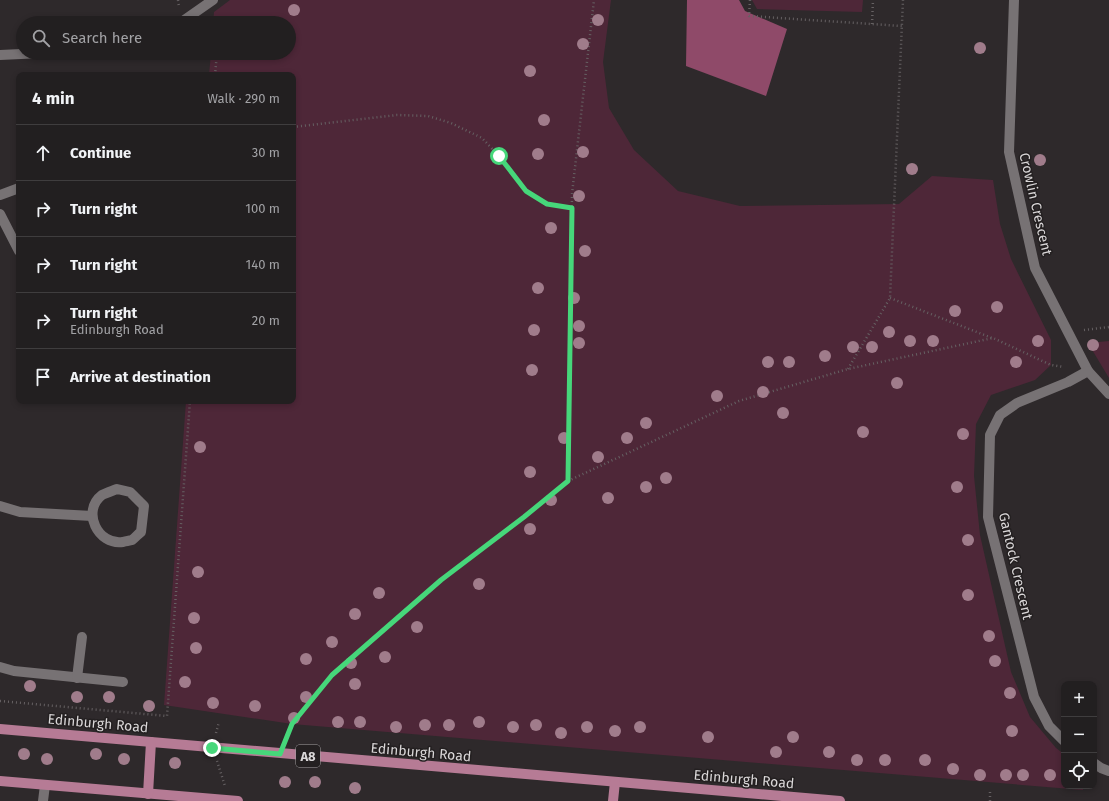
<!DOCTYPE html>
<meta charset="utf-8">
<style>
:root{--surface:#221f20;--page:#2e2c2d;--text:#f1f3f6;--muted:#a2a2a5;--line:#3f3d3e}
body{margin:0;font-family:"Fira Sans",sans-serif;background:var(--page);color:var(--text)}
.controls{position:absolute;right:12px;bottom:12px;display:grid;overflow:hidden;border-radius:8px;box-shadow:0 2px 6px #0003}
.controls button{width:36px;height:36px;display:grid;place-items:center;padding:0;border:0;border-bottom:1px solid var(--line);background:var(--surface);color:var(--text);font:20px sans-serif}
.stop{position:absolute;width:12px;height:12px;margin:-9px;border:3px solid #46d77a;border-radius:50%;background:#fff}
.stop.end{background:#46d77a;border-color:#fff;box-shadow:0 1px 4px #0008}
.list{margin:0;padding:0;list-style:none}
h2{display:flex;justify-content:space-between;align-items:center;height:52px;margin:0;padding:0 16px;font-size:17px}
h2 small{font-size:13px;font-weight:400;color:var(--muted)}
.list li{display:grid;grid-template-columns:26px 1fr auto;gap:12px;align-items:center;box-sizing:border-box;height:56px;padding:0 16px;border-top:1px solid var(--line)}
.list b{display:block;font-size:15px;white-space:nowrap}
.list p{margin:0;font-size:13px;white-space:nowrap;color:var(--muted)}
.list em{font-size:13px;font-style:normal;color:var(--muted)}
.icon{flex:none;width:22px;height:22px;fill:none;stroke:currentColor;stroke-width:2;stroke-linecap:round;stroke-linejoin:round}
.map{position:relative;flex:none;width:1109px;height:801px;overflow:hidden}
.search{position:absolute;background:var(--surface);box-shadow:0 2px 6px #0003;left:16px;top:16px;width:280px;height:44px;display:flex;align-items:center;gap:10px;box-sizing:border-box;padding:0 14px;border-radius:22px;color:var(--muted);font-size:15px}
.panel{position:absolute;background:var(--surface);box-shadow:0 2px 6px #0003;left:16px;top:72px;width:280px;height:332px;border-radius:8px}
.map>svg:first-child{display:block}
.green{fill:#4e2738}
.forest{fill:#8f4a69}
.lines{fill:none;stroke-linecap:round;stroke-linejoin:round}
.path{stroke:#666163;stroke-width:2.5;stroke-dasharray:1 3;stroke-linecap:butt}
.minor{stroke:#777274;stroke-width:10}
.major{stroke:#b67b95;stroke-width:10}
.tree{fill:#a07c8b}
.route{stroke:#46d77a;stroke-width:5}
.labels{text-anchor:middle;stroke-width:3;stroke-linejoin:round;paint-order:stroke}
.shield{fill:#242021;stroke:#a3a0a1;stroke-width:1}
.shield-label{font-size:13px;font-weight:bold;fill:#dad7d8}
.street-label{font-size:14px;fill:#dad7d8;stroke:#242021}
</style>
<div class="map">
<svg width="1109" height="801" viewBox="0 0 1109 801">
<rect width="100%" height="100%" fill="#2e292b"/>
<!-- green -->
<g class="green">
<path d="M 230,0 L 611,0 L 603,62 L 609,108 L 634,150 L 678,191 L 740,206 L 899,204 L 932,176 L 993,180 L 1000,224 L 1011,259 L 1051,340 L 1051,365 L 1035,380 L 991,395 L 976,424 L 974,476 L 980,535 L 1011,672 L 1030,717 L 1056,748 L 1064,754 L 1064,786 L 1083,786 L 1083,790 L 292,724 L 164,705 L 186,401 L 293,401 L 293,75 L 209,75 L 211,53 L 289,53 L 289,23 L 213,23 L 214,12 Z"/>
<path d="M 752,0 L 863,0 L 862,12 L 757,9 Z"/>
<path d="M 1109,341 L 1109,378 L 1088,343 Z"/>
</g>
<!-- forest -->
<path class="forest" d="M 687,0 L 739,0 L 745,11 L 787,29 L 766,96 L 686,66 Z"/>
<g class="lines">
<!-- path -->
<g class="path">
<path d="M 178,0 L 179,7"/>
<path d="M 750,0 L 749,16 L 902,26"/>
<path d="M 872,24 L 873,0"/>
<path d="M 215,75 L 217,53"/>
<path d="M 293,127 L 397,115 L 428,116 L 451,123 L 482,138 L 499,156 L 526,191 L 547,203 L 572,208"/>
<path d="M 890,298 L 992,338"/>
<path d="M 1084,330 L 1109,327"/>
<path d="M 848,369 L 890,298 L 903,0"/>
<path d="M 568,481 L 739,401 L 848,369 L 993,338 L 1051,365 L 1064,367"/>
<path d="M 0,701 L 167,716 L 190,401"/>
<path d="M 216,733 L 219,722"/>
<path d="M 286,739 L 292,724 L 332,675 L 441,580 L 524,517 L 568,481 L 572,194 L 594,0"/>
<path d="M 217,761 L 225,786"/>
<path d="M 990,801 L 990,790"/>
</g>
<!-- minor -->
<g class="minor">
<path d="M 1014,0 L 1009,152 L 1035,268 L 1088,371 L 1109,394"/>
<path d="M 180,23 L 213,0"/>
<path d="M 0,55 L 42,53"/>
<path d="M 0,195 L 19,188"/>
<path d="M 0,214 L 19,251"/>
<path d="M 117,489 L 130,492 L 144,506 L 141,532 C 138,534 135,538 132,540 C 129,541 125,541 123,542 C 98,546 81,511 102,495 C 106,493 112,491 117,489 Z"/>
<path d="M 0,506 L 20,512 L 92,516"/>
<path d="M 0,667 L 14,671 L 123,682"/>
<path d="M 77,678 L 82,637"/>
<path d="M 1064,741 L 1049,726 L 1034,697 L 988,517 L 990,435 L 1000,415 L 1017,403 L 1068,382 L 1088,371"/>
<path d="M 1094,763 L 1101,768 L 1109,771"/>
<path d="M 43,801 L 45,785"/>
</g>
<!-- major -->
<g class="major">
<path d="M 0,729 L 840,801"/>
<path d="M 0,781 L 238,801"/>
<path d="M 148,794 L 151,742"/>
<path d="M 613,801 L 615,782"/>
</g>
</g>
<!-- trees -->
<g class="tree">
<circle cx="294" cy="10" r="6"/>
<circle cx="598" cy="20" r="6"/>
<circle cx="583" cy="44" r="6"/>
<circle cx="980" cy="48" r="6"/>
<circle cx="530" cy="71" r="6"/>
<circle cx="544" cy="120" r="6"/>
<circle cx="583" cy="152" r="6"/>
<circle cx="538" cy="154" r="6"/>
<circle cx="1040" cy="160" r="6"/>
<circle cx="912" cy="169" r="6"/>
<circle cx="579" cy="196" r="6"/>
<circle cx="551" cy="228" r="6"/>
<circle cx="585" cy="251" r="6"/>
<circle cx="538" cy="288" r="6"/>
<circle cx="574" cy="298" r="6"/>
<circle cx="997" cy="307" r="6"/>
<circle cx="955" cy="311" r="6"/>
<circle cx="579" cy="326" r="6"/>
<circle cx="534" cy="330" r="6"/>
<circle cx="889" cy="332" r="6"/>
<circle cx="910" cy="341" r="6"/>
<circle cx="933" cy="341" r="6"/>
<circle cx="1038" cy="341" r="6"/>
<circle cx="579" cy="343" r="6"/>
<circle cx="1093" cy="345" r="6"/>
<circle cx="853" cy="347" r="6"/>
<circle cx="872" cy="347" r="6"/>
<circle cx="825" cy="356" r="6"/>
<circle cx="768" cy="362" r="6"/>
<circle cx="789" cy="362" r="6"/>
<circle cx="1016" cy="362" r="6"/>
<circle cx="532" cy="370" r="6"/>
<circle cx="897" cy="383" r="6"/>
<circle cx="763" cy="392" r="6"/>
<circle cx="717" cy="396" r="6"/>
<circle cx="783" cy="413" r="6"/>
<circle cx="646" cy="423" r="6"/>
<circle cx="863" cy="432" r="6"/>
<circle cx="963" cy="434" r="6"/>
<circle cx="564" cy="438" r="6"/>
<circle cx="627" cy="438" r="6"/>
<circle cx="200" cy="447" r="6"/>
<circle cx="598" cy="457" r="6"/>
<circle cx="530" cy="472" r="6"/>
<circle cx="666" cy="478" r="6"/>
<circle cx="646" cy="487" r="6"/>
<circle cx="957" cy="487" r="6"/>
<circle cx="608" cy="498" r="6"/>
<circle cx="551" cy="500" r="6"/>
<circle cx="530" cy="529" r="6"/>
<circle cx="968" cy="540" r="6"/>
<circle cx="198" cy="572" r="6"/>
<circle cx="479" cy="584" r="6"/>
<circle cx="379" cy="593" r="6"/>
<circle cx="968" cy="595" r="6"/>
<circle cx="355" cy="614" r="6"/>
<circle cx="194" cy="618" r="6"/>
<circle cx="417" cy="627" r="6"/>
<circle cx="989" cy="636" r="6"/>
<circle cx="332" cy="642" r="6"/>
<circle cx="196" cy="648" r="6"/>
<circle cx="385" cy="657" r="6"/>
<circle cx="306" cy="659" r="6"/>
<circle cx="995" cy="661" r="6"/>
<circle cx="351" cy="663" r="6"/>
<circle cx="185" cy="682" r="6"/>
<circle cx="355" cy="684" r="6"/>
<circle cx="30" cy="686" r="6"/>
<circle cx="1010" cy="693" r="6"/>
<circle cx="77" cy="697" r="6"/>
<circle cx="109" cy="697" r="6"/>
<circle cx="306" cy="697" r="6"/>
<circle cx="213" cy="703" r="6"/>
<circle cx="149" cy="706" r="6"/>
<circle cx="255" cy="706" r="6"/>
<circle cx="294" cy="718" r="6"/>
<circle cx="338" cy="722" r="6"/>
<circle cx="360" cy="722" r="6"/>
<circle cx="479" cy="722" r="6"/>
<circle cx="425" cy="725" r="6"/>
<circle cx="449" cy="725" r="6"/>
<circle cx="536" cy="725" r="6"/>
<circle cx="396" cy="727" r="6"/>
<circle cx="513" cy="727" r="6"/>
<circle cx="587" cy="727" r="6"/>
<circle cx="640" cy="727" r="6"/>
<circle cx="615" cy="731" r="6"/>
<circle cx="1012" cy="731" r="6"/>
<circle cx="561" cy="733" r="6"/>
<circle cx="708" cy="737" r="6"/>
<circle cx="793" cy="737" r="6"/>
<circle cx="776" cy="752" r="6"/>
<circle cx="829" cy="752" r="6"/>
<circle cx="24" cy="754" r="6"/>
<circle cx="96" cy="754" r="6"/>
<circle cx="47" cy="759" r="6"/>
<circle cx="124" cy="759" r="6"/>
<circle cx="857" cy="760" r="6"/>
<circle cx="885" cy="760" r="6"/>
<circle cx="925" cy="760" r="6"/>
<circle cx="175" cy="763" r="6"/>
<circle cx="953" cy="769" r="6"/>
<circle cx="980" cy="775" r="6"/>
<circle cx="1006" cy="775" r="6"/>
<circle cx="1023" cy="775" r="6"/>
<circle cx="1050" cy="775" r="6"/>
<circle cx="285" cy="782" r="6"/>
<circle cx="315" cy="782" r="6"/>
<circle cx="355" cy="788" r="6"/>
</g>
<g class="lines">
<!-- route -->
<path class="route" d="M 212,748 L 280,754 L 292,724 L 332,675 L 441,580 L 524,517 L 568,481 L 572,208 L 547,204 L 526,191 L 499,156"/>
</g>
<g class="labels">
<!-- shield labels -->
<rect class="shield" x="296" y="745" width="24" height="22" rx="3"/>
<g class="shield-label">
<text x="308" y="761">A8</text>
</g>
<!-- street labels -->
<g class="street-label">
<text transform="translate(1036 204) rotate(77)" y="5">Crowlin Crescent</text>
<text transform="translate(1016 566) rotate(77)" y="5">Gantock Crescent</text>
<text transform="translate(98 723) rotate(5)" y="5">Edinburgh Road</text>
<text transform="translate(421 752) rotate(5)" y="5">Edinburgh Road</text>
<text transform="translate(744 779) rotate(5)" y="5">Edinburgh Road</text>
</g>
</g>
</svg>
<div class="controls">
<button>+</button>
<button>−</button>
<button><svg class="icon" aria-label="locate" viewBox="0 0 24 24"><circle cx="12" cy="12" r="6"/><path d="M12 2v4M12 18v4M2 12h4M18 12h4"/></svg></button>
</div>
<div class="stop" style="left:499px;top:156px"></div>
<div class="stop end" style="left:212px;top:748px"></div>
<div class="search"><svg class="icon" aria-label="search" viewBox="0 0 24 24"><circle cx="10" cy="10" r="6"/><path d="M15 15l6 6"/></svg>Search here</div>
<section class="panel">
<h2>4 min<small>Walk · 290 m</small></h2>
<ul class="list">
<li><svg class="icon" aria-label="ahead" viewBox="0 0 24 24"><path d="M12 20V5M6 11l6-6 6 6"/></svg><div><b>Continue</b></div><em>30 m</em></li>
<li><svg class="icon" aria-label="right" viewBox="0 0 24 24"><path d="M7 20v-9h11M14 6l5 5-5 5"/></svg><div><b>Turn right</b></div><em>100 m</em></li>
<li><svg class="icon" aria-label="right" viewBox="0 0 24 24"><path d="M7 20v-9h11M14 6l5 5-5 5"/></svg><div><b>Turn right</b></div><em>140 m</em></li>
<li><svg class="icon" aria-label="right" viewBox="0 0 24 24"><path d="M7 20v-9h11M14 6l5 5-5 5"/></svg><div><b>Turn right</b><p>Edinburgh Road</p></div><em>20 m</em></li>
<li><svg class="icon" aria-label="arrive" viewBox="0 0 24 24"><path d="M6 21V4h12l-3 4 3 4H6"/></svg><div><b>Arrive at destination</b></div></li>
</ul>
</section>
</div>
